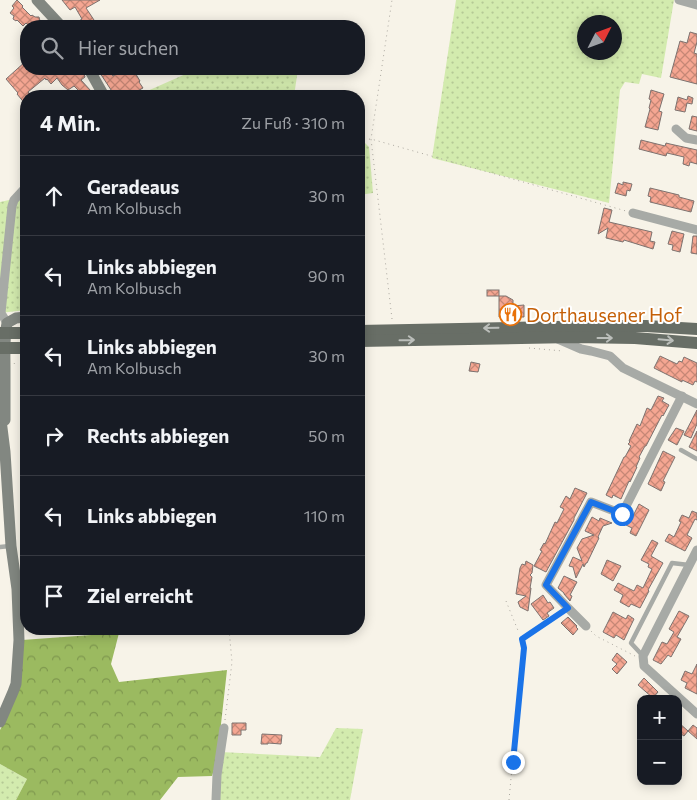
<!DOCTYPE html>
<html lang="de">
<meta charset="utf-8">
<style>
:root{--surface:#171b24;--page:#242831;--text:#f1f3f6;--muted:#9ea1a6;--line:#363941}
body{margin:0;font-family:Commissioner,sans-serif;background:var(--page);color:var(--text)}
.controls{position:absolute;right:15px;bottom:15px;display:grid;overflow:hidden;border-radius:10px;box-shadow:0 2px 12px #0003}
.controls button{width:45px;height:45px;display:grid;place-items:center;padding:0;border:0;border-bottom:1px solid var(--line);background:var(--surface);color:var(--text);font:25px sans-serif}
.compass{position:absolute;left:577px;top:15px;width:45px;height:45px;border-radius:50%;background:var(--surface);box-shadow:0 2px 12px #0003;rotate:48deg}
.stop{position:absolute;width:15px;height:15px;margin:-11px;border:4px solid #1a73e8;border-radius:50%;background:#fff}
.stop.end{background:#1a73e8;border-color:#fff;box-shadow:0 1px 5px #0008}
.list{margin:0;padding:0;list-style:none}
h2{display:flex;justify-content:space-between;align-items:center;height:65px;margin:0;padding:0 20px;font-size:21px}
h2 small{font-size:16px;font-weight:400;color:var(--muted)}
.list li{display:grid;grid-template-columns:32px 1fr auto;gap:15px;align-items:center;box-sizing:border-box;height:80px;padding:0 20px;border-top:1px solid var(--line)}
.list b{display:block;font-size:19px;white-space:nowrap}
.list p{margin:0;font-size:16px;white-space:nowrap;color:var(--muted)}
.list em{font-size:16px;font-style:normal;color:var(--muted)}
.icon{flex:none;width:28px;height:28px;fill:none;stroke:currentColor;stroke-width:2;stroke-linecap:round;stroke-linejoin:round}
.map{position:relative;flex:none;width:697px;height:800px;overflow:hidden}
.search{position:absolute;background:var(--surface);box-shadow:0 2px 12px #0003;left:20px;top:20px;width:345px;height:55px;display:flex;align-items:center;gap:12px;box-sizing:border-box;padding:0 18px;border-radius:20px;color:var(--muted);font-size:19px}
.panel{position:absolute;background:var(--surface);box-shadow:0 2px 12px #0003;left:20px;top:90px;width:345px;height:545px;border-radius:20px}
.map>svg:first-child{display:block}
.grass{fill:url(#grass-dots);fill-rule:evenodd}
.forest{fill:url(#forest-crowns)}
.building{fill:url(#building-cross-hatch);stroke:#7d726f}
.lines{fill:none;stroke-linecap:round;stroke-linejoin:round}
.path{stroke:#aba79f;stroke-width:1;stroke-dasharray:1 4;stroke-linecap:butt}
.lane{stroke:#a7aaa6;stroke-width:4.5}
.street{stroke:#a7aaa6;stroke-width:9}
.secondary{stroke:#828781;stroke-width:11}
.primary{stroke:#686e66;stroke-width:12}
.oneway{stroke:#bbbeba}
.route{stroke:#1a73e8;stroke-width:6}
.labels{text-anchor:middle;stroke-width:4;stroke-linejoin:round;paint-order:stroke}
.food-label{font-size:19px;fill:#c56008;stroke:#fff;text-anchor:start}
</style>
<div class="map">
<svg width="697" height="800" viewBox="0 0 697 800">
<defs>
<pattern id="grass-dots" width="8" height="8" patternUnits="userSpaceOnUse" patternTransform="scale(1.25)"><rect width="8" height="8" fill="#d3ebae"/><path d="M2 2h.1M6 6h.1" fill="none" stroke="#b5c995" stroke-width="1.8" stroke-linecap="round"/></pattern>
<pattern id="forest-crowns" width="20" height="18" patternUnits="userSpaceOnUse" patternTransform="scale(1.25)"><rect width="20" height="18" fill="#9bba60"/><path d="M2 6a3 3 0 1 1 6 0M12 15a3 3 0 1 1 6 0" fill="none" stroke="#7e974e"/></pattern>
<pattern id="building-cross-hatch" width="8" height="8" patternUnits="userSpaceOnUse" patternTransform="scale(1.25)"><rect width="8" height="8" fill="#f5a692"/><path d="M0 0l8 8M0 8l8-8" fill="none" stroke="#c68776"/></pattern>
</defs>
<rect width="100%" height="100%" fill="#f7f3e8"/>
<!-- grass -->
<g class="grass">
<path d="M 456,0 L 674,0 L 661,78 L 642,74 L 639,84 L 625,82 L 620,90 L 609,203 L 432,158 ZM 584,22 L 614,22 L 614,52 L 584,52 Z"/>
<path d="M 197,69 L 298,69 L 294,96 L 136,96 Z"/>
<path d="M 364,142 L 369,147 L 373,193 L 359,195 L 359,143 Z"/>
<path d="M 23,193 L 22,250 L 26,250 L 26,310 L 0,313 L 0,202 L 9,200 L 16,201 Z"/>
<path d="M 336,728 L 363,729 L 350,800 L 218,800 L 220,752 L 320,757 Z"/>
<path d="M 0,764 L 27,779 L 16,800 L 0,800 Z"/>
</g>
<!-- forest -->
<path class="forest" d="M 119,633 L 111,664 L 119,682 L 227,670 L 221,724 L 220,752 L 212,776 L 178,777 L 160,800 L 16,800 L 27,779 L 0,764 L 0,730 L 14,701 L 22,640 Z"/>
<!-- building -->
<g class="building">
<path d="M 17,0 L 23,6 L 22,7 L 31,16 L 32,15 L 35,17 L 39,17 L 40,21 L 45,26 L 29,26 L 26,23 L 23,26 L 17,20 L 16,21 L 13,19 L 14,16 L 10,13 L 14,8 L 12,6 Z"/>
<path d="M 62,0 L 100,0 L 86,8 L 98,26 L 82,26 L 79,21 L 82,19 L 75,7 L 70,10 Z"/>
<path d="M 690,32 L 697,34 L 697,42 L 694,53 L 697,54 L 697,84 L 670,77 L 680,41 L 687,43 Z"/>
<path d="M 26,61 L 26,69 L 67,69 L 68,70 L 69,69 L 82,69 L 85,77 L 81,80 L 91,91 L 84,96 L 74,86 L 68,90 L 62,85 L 57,78 L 51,84 L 47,79 L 46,80 L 45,78 L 28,92 L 32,96 L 26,96 L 26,105 L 17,94 L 18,93 L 6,79 Z"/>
<path d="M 106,69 L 108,69 L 113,76 L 125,69 L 131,69 L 133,72 L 134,71 L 140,81 L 139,82 L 143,88 L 132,94 L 131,92 L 125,96 L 115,96 L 100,73 Z"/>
<path d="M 651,90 L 664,94 L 659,111 L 662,112 L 658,130 L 645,127 L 650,109 L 649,108 L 651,100 L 649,99 Z"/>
<path d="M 688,96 L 693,98 L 692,104 L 687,103 L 685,112 L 675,110 L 678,97 L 687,100 Z"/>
<path d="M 692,116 L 697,117 L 697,131 L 689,129 Z"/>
<path d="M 641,140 L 665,146 L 666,143 L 670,144 L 697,150 L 697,164 L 690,162 L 689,166 L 683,164 L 684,157 L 667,153 L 666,156 L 639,149 Z"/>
<path d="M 623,182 L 632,184 L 630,191 L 627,190 L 626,196 L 615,193 L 618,183 L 623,185 Z"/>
<path d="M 650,188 L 679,195 L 679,197 L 694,201 L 691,212 L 650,202 L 651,197 L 648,196 Z"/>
<path d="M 604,208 L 612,210 L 609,222 L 652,232 L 650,241 L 655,242 L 653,249 L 624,240 L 623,242 L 606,238 L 608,228 L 598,234 Z"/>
<path d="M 672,231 L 684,234 L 680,252 L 672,250 L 673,245 L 668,244 Z"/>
<path d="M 693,236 L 697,236 L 697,254 L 691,253 Z"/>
<rect x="487" y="290" width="12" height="6"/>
<path d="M 499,296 L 506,296 L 513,300 L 513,306 L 524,305 L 524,317 L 499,317 Z"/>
<path d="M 660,356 L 677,364 L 679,361 L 682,362 L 684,357 L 697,363 L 697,382 L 695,381 L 693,385 L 682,380 L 682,382 L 654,368 Z"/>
<path d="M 471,362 L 480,364 L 478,372 L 469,371 Z"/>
<path d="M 658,396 L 664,398 L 662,401 L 669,405 L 663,416 L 662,415 L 646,446 L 645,446 L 639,457 L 640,458 L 636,467 L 637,467 L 630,482 L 629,481 L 621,499 L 613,495 L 612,498 L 606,495 L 624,457 L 625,457 L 631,446 L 628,444 L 630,442 L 629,441 L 637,424 L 640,426 L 647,408 L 651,410 Z"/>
<path d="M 697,410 L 697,424 L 691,438 L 684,435 Z"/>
<path d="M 676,428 L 684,431 L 677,445 L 668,440 Z"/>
<path d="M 697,431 L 697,451 L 689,447 Z"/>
<path d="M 663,451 L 675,457 L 663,481 L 665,482 L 661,491 L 648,484 Z"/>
<path d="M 575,488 L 587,493 L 574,518 L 574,520 L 546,572 L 534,566 L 542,551 L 540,550 L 544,543 L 545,544 L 555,522 L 557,523 L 564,509 L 560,507 L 566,496 L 570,499 Z"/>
<path d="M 639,504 L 649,510 L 636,536 L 630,533 L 632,528 L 626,525 L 631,515 L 633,516 Z"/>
<path d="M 692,511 L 697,513 L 697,520 L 695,519 L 687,535 L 692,538 L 685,551 L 665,541 L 669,534 L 674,537 L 681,522 L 679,521 L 682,515 L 689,518 Z"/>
<path d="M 592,517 L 599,521 L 600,518 L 612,523 L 603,526 L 598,537 L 599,538 L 587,563 L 586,563 L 584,567 L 583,564 L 576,578 L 573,567 L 569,566 L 573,557 L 582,561 L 577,548 L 582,539 L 594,535 L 585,531 Z"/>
<path d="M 652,540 L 658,543 L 651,556 L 663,563 L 648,590 L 649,591 L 640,608 L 631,604 L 629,607 L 620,602 L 623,595 L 614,590 L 618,583 L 634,591 L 637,585 L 643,588 L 652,569 L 648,567 L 649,564 L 641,560 Z"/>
<path d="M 607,560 L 621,566 L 613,581 L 601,574 Z"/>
<path d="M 526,561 L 533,565 L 532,573 L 530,575 L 532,577 L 530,588 L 531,588 L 528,611 L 520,607 L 518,602 L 526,596 L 516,594 L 520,568 L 522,564 L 525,565 Z"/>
<path d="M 564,576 L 577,582 L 570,595 L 572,596 L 570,601 L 564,594 L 564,593 L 558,588 Z"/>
<path d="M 543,595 L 548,603 L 550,602 L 554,608 L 547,613 L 549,616 L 543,620 L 531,604 Z"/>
<path d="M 679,611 L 689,616 L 677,637 L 681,639 L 671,657 L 668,655 L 661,664 L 653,660 L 662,642 L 667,644 L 674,632 L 669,629 Z"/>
<path d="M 613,612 L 626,619 L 628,615 L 634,619 L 624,640 L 616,635 L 614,638 L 603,632 Z"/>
<path d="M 568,617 L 577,626 L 576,627 L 578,629 L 573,635 L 561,623 Z"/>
<path d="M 617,653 L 627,662 L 617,674 L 612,669 L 617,664 L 612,660 Z"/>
<path d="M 697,664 L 697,694 L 685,688 L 687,683 L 681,680 L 685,671 L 692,674 Z"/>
<path d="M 644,678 L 658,692 L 653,698 L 638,685 Z"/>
<path d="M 678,722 L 688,731 L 693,725 L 697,728 L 697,739 L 688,731 L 684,736 L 681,734 L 678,737 Z"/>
<path d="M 232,723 L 246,723 L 246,730 L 241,730 L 241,735 L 232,735 Z"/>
<path d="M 262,734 L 282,735 L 281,744 L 268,743 L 268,744 L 261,744 Z"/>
</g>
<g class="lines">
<!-- path -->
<g class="path">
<path d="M 359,140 L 371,139 L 626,211"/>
<path d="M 392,319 L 371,139 L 392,0"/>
<path d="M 529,348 L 563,351"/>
<path d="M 14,364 L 16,361"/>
<path d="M 506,601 L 519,633"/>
<path d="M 591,631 L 596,636 L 635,656"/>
<path d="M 225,720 L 232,662 L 229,629"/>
<path d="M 509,800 L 523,648 L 523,644"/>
</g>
<!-- lane -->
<g class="lane">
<path d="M 681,450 L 697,459"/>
<path d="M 0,547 L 10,546"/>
<path d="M 522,639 L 568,608"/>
<path d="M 643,656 L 631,643 L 672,563 L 689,565"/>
</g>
<!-- street -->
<g class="street">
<path d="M 679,0 L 697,5"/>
<path d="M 676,129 L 686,138 L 697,140"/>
<path d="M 633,213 L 697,230"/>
<path d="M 7,323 L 1,313 L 12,206 L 14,200 L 26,187"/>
<path d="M 558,339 L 581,349 L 591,351 L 610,356 L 623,368 L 697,404"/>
<path d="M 697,550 L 643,656 L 644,666 L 697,714"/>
<path d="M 586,626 L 568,608 L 546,585 L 591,502 L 622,514 L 682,396"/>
<path d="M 216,800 L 217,775 L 224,728"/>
</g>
<!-- secondary -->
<g class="secondary">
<path d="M 37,0 L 61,26"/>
<path d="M 89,69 L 104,96"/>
<path d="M 0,412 L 5,452 L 11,546 L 17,589 L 19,640 L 16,684 L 13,692 L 0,722"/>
<path d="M 5,420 C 5,403 5,385 5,368 C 5,353 4,338 7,323 L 16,318 L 26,317"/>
</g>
<!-- primary -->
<g class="primary">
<path d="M 359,331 L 601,326 L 646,326 L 697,329"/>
<path d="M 0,333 L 26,333"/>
<path d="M 359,341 L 573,337 L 635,338 L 697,343"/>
<path d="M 0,348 L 26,348"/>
</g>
</g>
<!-- one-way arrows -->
<defs><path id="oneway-shaft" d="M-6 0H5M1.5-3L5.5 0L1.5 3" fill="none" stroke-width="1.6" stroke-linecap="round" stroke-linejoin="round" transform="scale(1.25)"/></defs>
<g class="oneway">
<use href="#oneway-shaft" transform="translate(491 328) rotate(179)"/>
<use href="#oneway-shaft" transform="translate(605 338)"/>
<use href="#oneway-shaft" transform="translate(407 340) rotate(-1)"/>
<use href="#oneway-shaft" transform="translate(666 340) rotate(5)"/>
</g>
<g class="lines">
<!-- route -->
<path class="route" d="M 513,762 L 524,648 L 522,639 L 568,608 L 546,585 L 591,502 L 622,514"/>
</g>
<!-- icons -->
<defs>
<symbol id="restaurant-ring" viewBox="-11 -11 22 22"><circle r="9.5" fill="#fff" stroke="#e8710a" stroke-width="1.5"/><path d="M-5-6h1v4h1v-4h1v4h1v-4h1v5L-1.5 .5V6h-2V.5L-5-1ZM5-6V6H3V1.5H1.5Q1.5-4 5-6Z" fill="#e8710a"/></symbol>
</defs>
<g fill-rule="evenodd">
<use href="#restaurant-ring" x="498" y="302" width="25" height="25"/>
</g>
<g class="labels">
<!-- food labels -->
<g class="food-label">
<text x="526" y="322">Dorthausener Hof</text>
</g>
</g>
</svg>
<div class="controls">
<button>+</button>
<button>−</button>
</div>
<svg class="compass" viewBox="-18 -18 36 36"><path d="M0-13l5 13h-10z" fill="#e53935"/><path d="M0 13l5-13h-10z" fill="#9ea1a6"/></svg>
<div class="stop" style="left:622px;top:514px"></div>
<div class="stop end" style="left:513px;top:762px"></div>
<div class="search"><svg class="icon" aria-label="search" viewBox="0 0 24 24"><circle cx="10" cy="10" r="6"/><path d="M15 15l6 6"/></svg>Hier suchen</div>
<section class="panel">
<h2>4 Min.<small>Zu Fuß · 310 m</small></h2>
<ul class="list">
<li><svg class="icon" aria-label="ahead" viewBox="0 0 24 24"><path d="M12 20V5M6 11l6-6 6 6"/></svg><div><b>Geradeaus</b><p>Am Kolbusch</p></div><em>30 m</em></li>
<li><svg class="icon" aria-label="left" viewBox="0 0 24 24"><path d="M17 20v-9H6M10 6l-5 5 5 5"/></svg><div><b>Links abbiegen</b><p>Am Kolbusch</p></div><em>90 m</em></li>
<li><svg class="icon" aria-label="left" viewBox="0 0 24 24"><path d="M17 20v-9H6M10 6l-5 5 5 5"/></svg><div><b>Links abbiegen</b><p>Am Kolbusch</p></div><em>30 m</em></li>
<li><svg class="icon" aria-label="right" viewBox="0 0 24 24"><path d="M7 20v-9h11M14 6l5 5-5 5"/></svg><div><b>Rechts abbiegen</b></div><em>50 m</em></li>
<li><svg class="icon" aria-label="left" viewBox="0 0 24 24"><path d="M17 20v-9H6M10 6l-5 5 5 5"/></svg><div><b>Links abbiegen</b></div><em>110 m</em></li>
<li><svg class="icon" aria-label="arrive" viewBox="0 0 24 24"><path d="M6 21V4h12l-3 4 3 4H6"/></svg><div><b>Ziel erreicht</b></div></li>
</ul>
</section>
</div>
